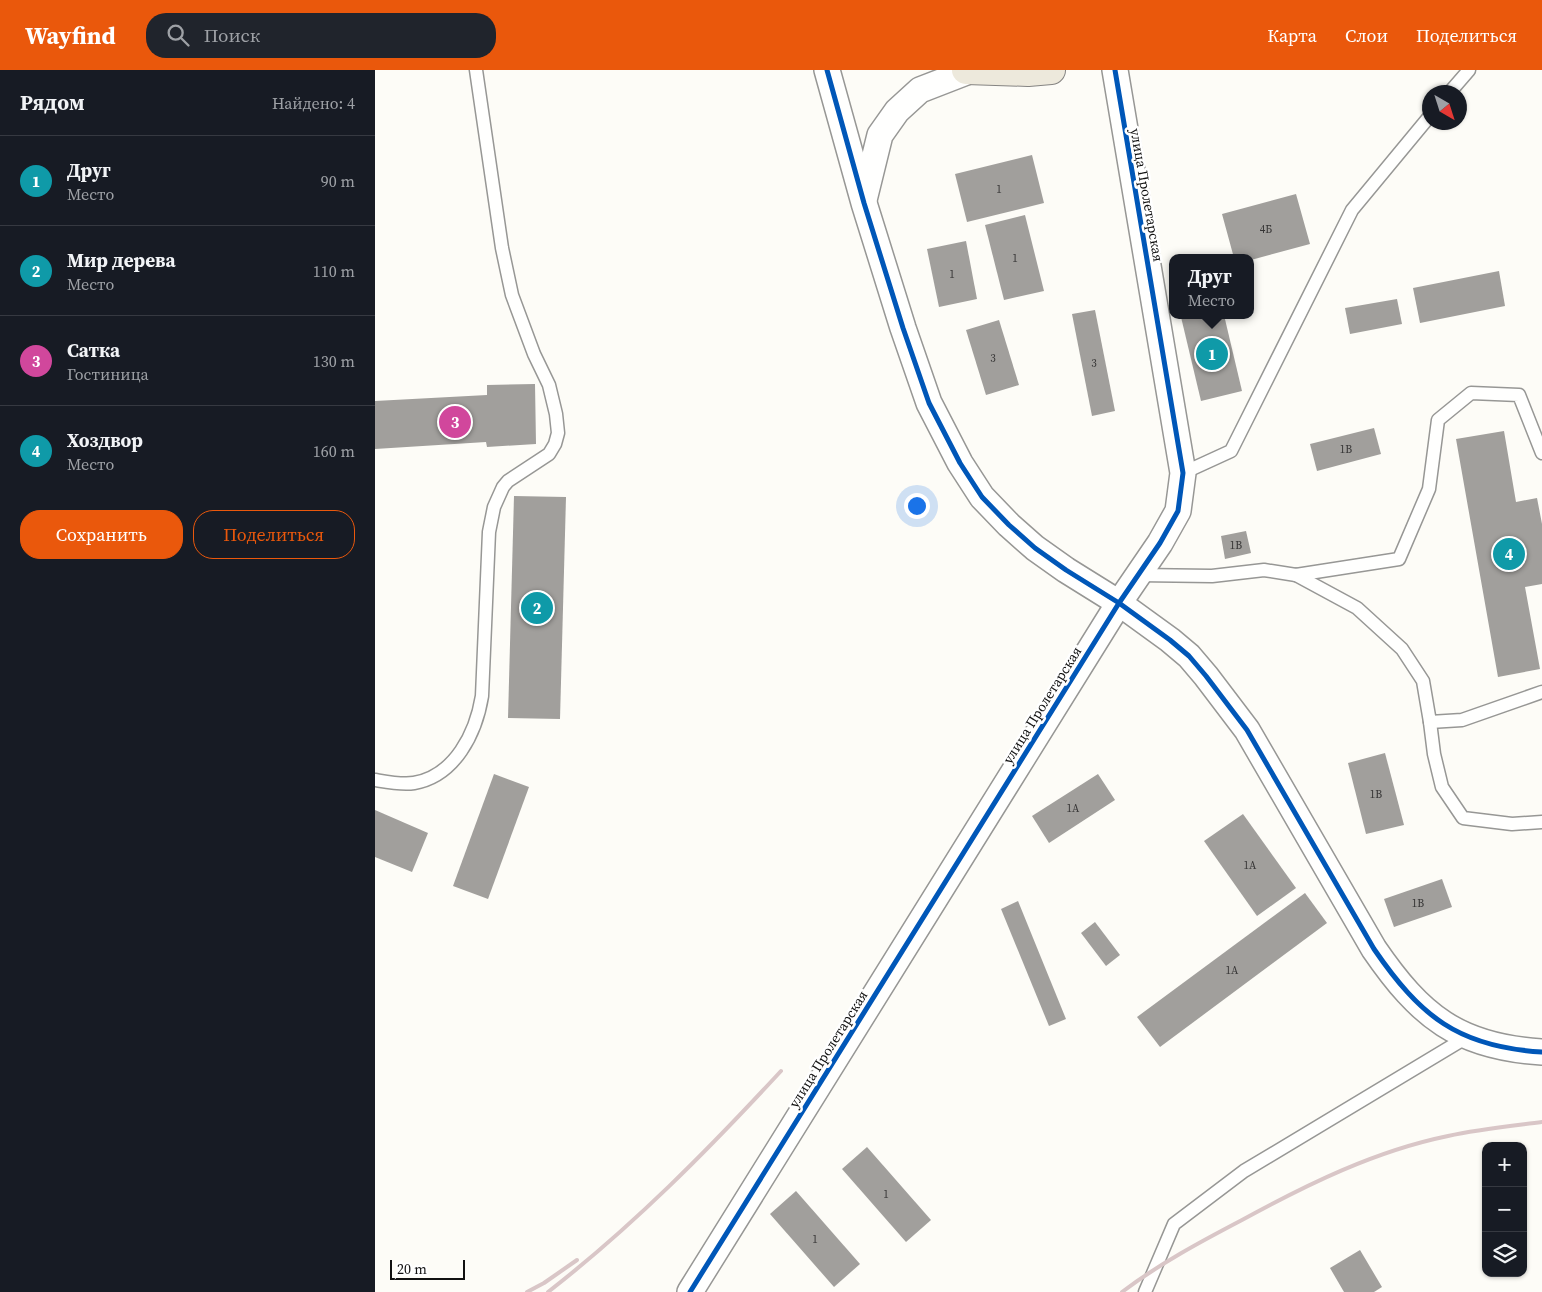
<!DOCTYPE html>
<html lang="ru">
<meta charset="utf-8">
<style>
:root{--surface:#171b24;--page:#20242c;--text:#f1f3f6;--muted:#9ea1a6;--line:#363941;--accent:#ea580c}
body{margin:0;font-family:"Source Serif 4",serif;background:var(--page);color:var(--text)}
.controls{position:absolute;right:15px;bottom:15px;display:grid;overflow:hidden;border-radius:10px;box-shadow:0 1px 4px #0004}
.controls button{width:45px;height:45px;display:grid;place-items:center;padding:0;border:0;border-bottom:1px solid var(--line);background:var(--surface);color:var(--text);font:25px sans-serif}
.compass{position:absolute;left:1047px;top:15px;width:45px;height:45px;border-radius:50%;background:var(--surface);box-shadow:0 1px 4px #0004;rotate:141deg}
.scale{position:absolute;left:15px;bottom:12px;width:75px;box-sizing:border-box;padding-left:5px;border:2px solid #111;border-top:0;font-size:14px;line-height:18px;white-space:nowrap;color:#111;-webkit-text-stroke:4px #fff;paint-order:stroke}
.you{position:absolute;left:541px;top:435px;width:18px;height:18px;margin:-12px;border:4px solid #fff;border-radius:50%;background:#1a73e8;box-shadow:0 0 0 8px #1a73e833}
.badge{display:grid;place-items:center;width:32px;height:32px;border-radius:50%;background:var(--accent);color:#fff;font-size:16px;font-weight:700}
.pin{position:absolute;translate:-50% -50%;border:2px solid #fff;box-shadow:0 1px 5px #0006}
.popup{position:absolute;left:794px;top:184px;width:85px;height:65px;box-sizing:border-box;display:grid;place-content:center;border-radius:10px;background:var(--surface);filter:drop-shadow(0 1px 4px #0005);font-size:16px;white-space:nowrap;color:var(--muted)}
.popup b{font-size:19px;color:var(--text)}
.popup::after{content:'';position:absolute;left:50%;top:100%;margin-left:-10px;border:10px solid transparent;border-top-color:var(--surface)}
.list{margin:0;padding:0;list-style:none}
h2{display:flex;justify-content:space-between;align-items:center;height:65px;margin:0;padding:0 20px;font-size:21px}
h2 small{font-size:16px;font-weight:400;color:var(--muted)}
.list li{display:grid;grid-template-columns:32px 1fr auto;gap:15px;align-items:center;box-sizing:border-box;height:90px;padding:0 20px;border-top:1px solid var(--line)}
.list b{display:block;font-size:19px;white-space:nowrap}
.list p{margin:0;font-size:16px;white-space:nowrap;color:var(--muted)}
.list em{font-size:16px;font-style:normal;color:var(--muted)}
.actions{display:flex;gap:10px;padding:15px 20px}
.actions a{flex:1;padding:11px 0;border:1px solid var(--accent);border-radius:20px;text-align:center;font-size:18px;color:var(--accent)}
.actions .main{background:var(--accent);color:#fff}
.icon{flex:none;width:28px;height:28px;fill:none;stroke:currentColor;stroke-width:2;stroke-linecap:round;stroke-linejoin:round}
.map{position:relative;flex:none;width:1167px;height:1222px;overflow:hidden}
header{display:flex;align-items:center;gap:30px;box-sizing:border-box;height:70px;padding:0 25px;background:var(--accent);color:#fff}
header strong{font-size:24px}
nav{display:flex;gap:28px;margin-inline-start:auto;font-size:18px}
.search{width:350px;height:45px;background:var(--page);display:flex;align-items:center;gap:12px;box-sizing:border-box;padding:0 18px;border-radius:20px;color:var(--muted);font-size:19px}
main{display:flex}
aside{flex:1;background:var(--surface)}
.map>svg:first-child{display:block}
.building{fill:#a19f9c}
.lines{fill:none;stroke-linecap:round;stroke-linejoin:round}
.service-casing{stroke:#979795;stroke-width:15}
.minor-casing{stroke:#979795;stroke-width:28}
.primary-casing{stroke:#858482;stroke-width:30}
.service{stroke:#fffffe;stroke-width:12}
.minor{stroke:#fffffe;stroke-width:25}
.primary{stroke:#ede9dc;stroke-width:28}
.rail{stroke:#d9c6c7;stroke-width:4}
.cycleway-casing{stroke:#fff;stroke-width:8}
.cycleway{stroke:#0057b8;stroke-width:5}
.labels{text-anchor:middle;stroke-width:5;stroke-linejoin:round;paint-order:stroke}
.number-label{font-size:11px;fill:#353434}
.street-label{font-size:14px;fill:#111;stroke:#fff}
</style>
<header>
<strong>Wayfind</strong>
<div class="search"><svg class="icon" aria-label="search" viewBox="0 0 24 24"><circle cx="10" cy="10" r="6"/><path d="M15 15l6 6"/></svg>Поиск</div>
<nav><a>Карта</a><a>Слои</a><a>Поделиться</a></nav>
</header>
<main>
<aside>
<h2>Рядом<small>Найдено: 4</small></h2>
<ul class="list">
<li><span class="badge" style="background:#0f9aa8">1</span><div><b>Друг</b><p>Место</p></div><em>90 m</em></li>
<li><span class="badge" style="background:#0f9aa8">2</span><div><b>Мир дерева</b><p>Место</p></div><em>110 m</em></li>
<li><span class="badge" style="background:#d1479c">3</span><div><b>Сатка</b><p>Гостиница</p></div><em>130 m</em></li>
<li><span class="badge" style="background:#0f9aa8">4</span><div><b>Хоздвор</b><p>Место</p></div><em>160 m</em></li>
</ul>
<div class="actions"><a class="main">Сохранить</a><a>Поделиться</a></div>
</aside>
<div class="map">
<svg width="1167" height="1222" viewBox="0 0 1167 1222">
<rect width="100%" height="100%" fill="#fdfcf7"/>
<!-- building -->
<g class="building">
<path d="M 657,85 L 669,133 L 592,152 L 580,104 Z"/>
<path d="M 921,124 L 935,174 L 876,190 L 876,188 L 859,188 L 847,144 Z"/>
<path d="M 650,145 L 669,221 L 629,230 L 610,155 Z"/>
<path d="M 591,171 L 602,229 L 564,237 L 552,179 Z"/>
<path d="M 1124,201 L 1130,236 L 1045,253 L 1038,218 Z"/>
<path d="M 1022,229 L 1027,254 L 975,264 L 970,238 Z"/>
<path d="M 720,240 L 740,341 L 717,346 L 697,244 Z"/>
<path d="M 813,245 L 849,245 L 867,321 L 826,331 L 806,247 Z"/>
<path d="M 624,250 L 644,315 L 611,325 L 591,260 Z"/>
<path d="M 160,314 L 161,374 L 112,377 L 111,372 L 0,379 L 0,331 L 112,325 L 112,315 Z"/>
<path d="M 999,358 L 1006,384 L 942,401 L 935,374 Z"/>
<path d="M 1129,361 L 1141,432 L 1162,428 L 1167,454 L 1167,514 L 1150,517 L 1165,599 L 1123,607 L 1081,369 Z"/>
<path d="M 139,426 L 191,427 L 185,649 L 133,648 Z"/>
<path d="M 871,461 L 876,483 L 850,489 L 846,466 Z"/>
<path d="M 1010,683 L 1029,755 L 991,764 L 973,693 Z"/>
<path d="M 119,704 L 154,717 L 113,829 L 78,816 Z"/>
<path d="M 723,704 L 740,730 L 674,773 L 657,746 Z"/>
<path d="M 0,740 L 53,763 L 37,802 L 0,787 Z"/>
<path d="M 868,744 L 921,818 L 882,846 L 829,771 Z"/>
<path d="M 1067,809 L 1077,837 L 1019,857 L 1009,829 Z"/>
<path d="M 930,823 L 952,853 L 785,977 L 762,947 Z"/>
<path d="M 643,831 L 691,949 L 674,956 L 626,839 Z"/>
<path d="M 720,852 L 745,885 L 731,896 L 706,863 Z"/>
<path d="M 492,1077 L 556,1150 L 531,1172 L 467,1099 Z"/>
<path d="M 421,1121 L 485,1194 L 459,1217 L 395,1144 Z"/>
<path d="M 985,1180 L 1007,1217 L 999,1222 L 969,1222 L 955,1198 Z"/>
</g>
<g class="lines">
<defs>
<g id="service">
<path d="M 1075,22 L 1094,0"/>
<path d="M 808,403 L 856,381 L 977,140 L 1054,47"/>
<path d="M 763,505 L 837,506 L 889,500 L 921,505 L 1024,489 L 1054,419 L 1063,350 L 1096,323 L 1144,325 L 1167,383"/>
<path d="M 921,505 L 982,538 L 1027,579 L 1048,611 L 1055,652 L 1087,650 L 1167,622"/>
<path d="M 1055,652 L 1059,684 L 1067,717 L 1088,748 L 1137,754 L 1167,752"/>
<path d="M 0,710 C 12,712 27,715 39,713 C 80,706 101,663 107,626 L 114,462 L 119,437 L 128,417 L 133,411 L 174,384 L 180,374 L 183,363 L 181,344 L 174,315 L 159,284 L 137,225 L 127,178 L 101,0"/>
<path d="M 770,1222 L 799,1154 L 869,1101 L 1092,967"/>
</g>
<g id="minor">
<path d="M 452,0 L 489,133 L 528,258 L 554,333 L 585,393 L 607,427 L 634,455 L 660,478 L 691,500 L 744,533 L 795,570 L 814,586 L 831,606 L 872,660 L 999,879 C 1045,946 1083,977 1167,982"/>
<path d="M 489,130 L 505,65 L 522,41 L 545,20 L 594,1"/>
<path d="M 315,1222 L 744,533 L 785,473 L 803,441 L 808,403 L 740,0"/>
</g>
<path id="primary" d="M 591,0 L 653,2 L 676,0"/>
</defs>
<!-- service casing -->
<use href="#service" class="service-casing"/>
<!-- minor casing -->
<use href="#minor" class="minor-casing"/>
<!-- primary casing -->
<use href="#primary" class="primary-casing"/>
<!-- service -->
<use href="#service" class="service"/>
<!-- minor -->
<use href="#minor" class="minor"/>
<!-- primary -->
<use href="#primary" class="primary"/>
<!-- rail -->
<g class="rail">
<path d="M 152,1222 L 169,1213 L 202,1190"/>
<path d="M 173,1222 C 258,1156 333,1080 406,1001"/>
<path d="M 747,1222 C 784,1194 825,1172 867,1150 C 933,1114 1000,1081 1073,1066 C 1104,1059 1136,1056 1167,1052"/>
</g>
<defs>
<g id="cycleway">
<path d="M 452,0 L 489,133 L 528,258 L 554,333 L 585,393 L 607,427 L 634,455 L 660,478 L 691,500 L 744,533 L 795,570 L 814,586 L 831,606 L 872,660 L 999,879 C 1045,946 1083,977 1167,982"/>
<path d="M 315,1222 L 744,533 L 785,473 L 803,441 L 808,403 L 740,0"/>
</g>
</defs>
<!-- cycleway casing -->
<use href="#cycleway" class="cycleway-casing"/>
<!-- cycleway -->
<use href="#cycleway" class="cycleway"/>
</g>
<g class="labels">
<!-- number labels -->
<g class="number-label">
<text x="624" y="123">1</text>
<text x="891" y="163">4Б</text>
<text x="640" y="192">1</text>
<text x="577" y="208">1</text>
<text x="618" y="292">3</text>
<text x="719" y="297">3</text>
<text x="971" y="383">1В</text>
<text x="861" y="479">1В</text>
<text x="1001" y="728">1В</text>
<text x="698" y="742">1А</text>
<text x="875" y="799">1А</text>
<text x="1043" y="837">1В</text>
<text x="857" y="904">1А</text>
<text x="511" y="1128">1</text>
<text x="440" y="1173">1</text>
</g>
<!-- street labels -->
<g class="street-label">
<text transform="translate(772 125) rotate(80)" y="5">улица Пролетарская</text>
<text transform="translate(667 635) rotate(-58)" y="5">улица Пролетарская</text>
<text transform="translate(453 979) rotate(-58)" y="5">улица Пролетарская</text>
</g>
</g>
</svg>
<div class="controls">
<button>+</button>
<button>−</button>
<button><svg class="icon" aria-label="layers" viewBox="0 0 24 24"><path d="M12 4l9 5-9 5-9-5zM3 14l9 5 9-5"/></svg></button>
</div>
<svg class="compass" viewBox="-18 -18 36 36"><path d="M0-13l5 13h-10z" fill="#e53935"/><path d="M0 13l5-13h-10z" fill="#9ea1a6"/></svg>
<div class="scale">20 m</div>
<div class="you"></div>
<div class="pin badge" style="left:837px;top:284px;background:#0f9aa8">1</div>
<div class="popup"><b>Друг</b>Место</div>
<div class="pin badge" style="left:162px;top:538px;background:#0f9aa8">2</div>
<div class="pin badge" style="left:80px;top:352px;background:#d1479c">3</div>
<div class="pin badge" style="left:1134px;top:484px;background:#0f9aa8">4</div>
</div>
</main>
